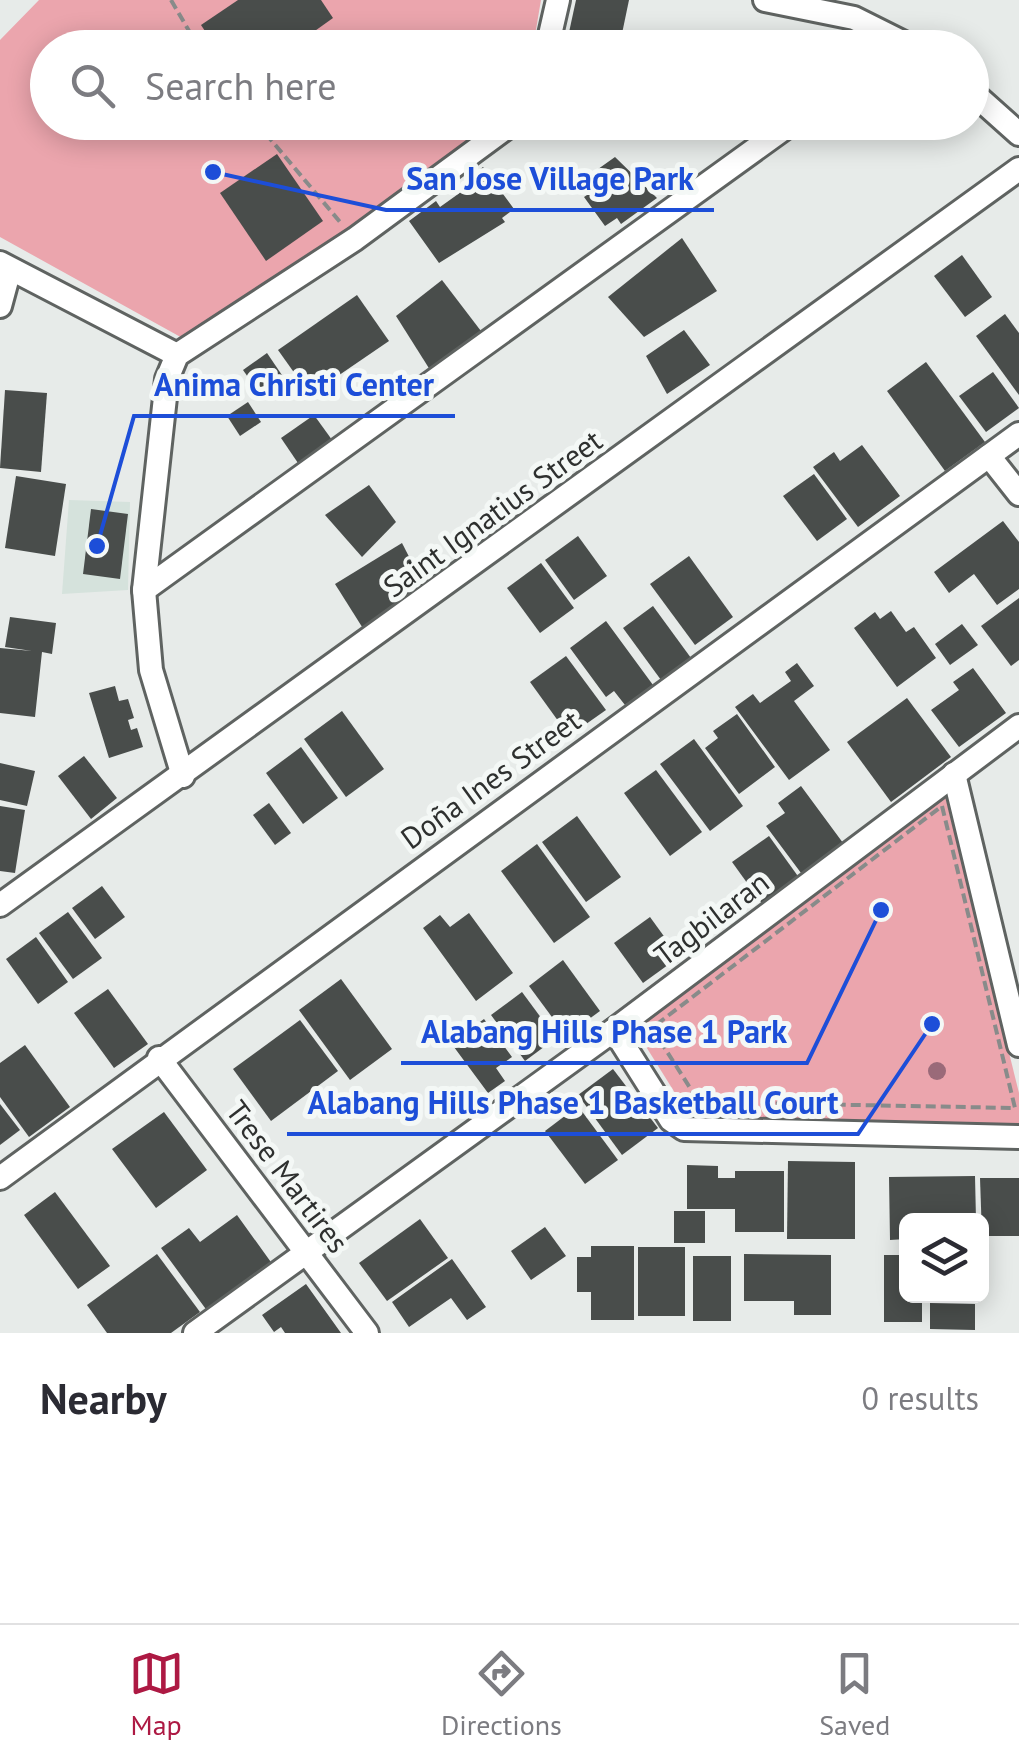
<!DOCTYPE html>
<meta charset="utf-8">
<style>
:root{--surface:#fff;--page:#f7f7f7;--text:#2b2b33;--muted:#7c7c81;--line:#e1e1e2;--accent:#ad1943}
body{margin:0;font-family:"PT Sans",sans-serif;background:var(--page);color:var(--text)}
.controls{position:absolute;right:30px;bottom:30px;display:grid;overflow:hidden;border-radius:15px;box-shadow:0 5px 25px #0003}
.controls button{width:90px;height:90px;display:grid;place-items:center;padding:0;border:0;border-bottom:2px solid var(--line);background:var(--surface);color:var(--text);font:50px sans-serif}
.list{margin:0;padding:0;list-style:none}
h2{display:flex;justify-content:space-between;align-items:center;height:130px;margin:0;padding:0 40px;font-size:42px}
h2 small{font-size:32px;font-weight:400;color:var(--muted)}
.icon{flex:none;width:55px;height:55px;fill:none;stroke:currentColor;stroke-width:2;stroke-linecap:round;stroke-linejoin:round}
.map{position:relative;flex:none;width:1019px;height:1333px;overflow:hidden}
.search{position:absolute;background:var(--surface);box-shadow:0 5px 25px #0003;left:30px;right:30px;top:30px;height:110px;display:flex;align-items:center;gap:25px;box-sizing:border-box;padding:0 35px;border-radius:55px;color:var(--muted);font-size:38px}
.sheet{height:290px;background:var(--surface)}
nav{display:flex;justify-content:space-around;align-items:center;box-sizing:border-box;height:140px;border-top:2px solid var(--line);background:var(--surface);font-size:28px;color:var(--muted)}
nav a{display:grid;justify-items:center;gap:5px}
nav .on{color:var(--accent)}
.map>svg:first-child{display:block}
.built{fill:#d5e2dc}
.green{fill:#eba5ad}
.building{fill:#494d4b}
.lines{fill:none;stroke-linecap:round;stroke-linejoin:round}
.street-casing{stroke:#5f6361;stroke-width:28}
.path{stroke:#888b8a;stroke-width:4;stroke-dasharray:10 5;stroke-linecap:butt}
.street{stroke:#fff;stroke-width:22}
.tree{fill:#9a6a79}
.labels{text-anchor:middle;stroke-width:10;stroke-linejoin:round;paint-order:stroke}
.street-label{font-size:30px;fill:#2e302f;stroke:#f4f8f6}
.leader{fill:none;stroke:#1d4ed8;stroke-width:4}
.callout-dot{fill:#1d4ed8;stroke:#f4f8f6;stroke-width:4}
.callout-label{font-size:32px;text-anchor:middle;font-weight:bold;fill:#1d4ed8;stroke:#f4f8f6;stroke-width:10;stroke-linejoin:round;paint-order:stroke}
</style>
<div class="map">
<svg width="1019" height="1333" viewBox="0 0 1019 1333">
<rect width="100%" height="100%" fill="#e7ebe9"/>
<!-- built -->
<path class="built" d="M 69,500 L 130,502 L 128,590 L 62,594 Z"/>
<!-- green -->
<g class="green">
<path d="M 39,0 L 541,0 L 533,47 L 48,48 L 48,122 L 491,123 L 360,221 L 186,340 L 0,237 L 0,40 Z"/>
<path d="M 944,791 L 1019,1093 L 1019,1125 L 714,1120 L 685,1109 L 635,1029 Z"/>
</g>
<!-- building -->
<g class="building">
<path d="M 238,0 L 321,0 L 333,18 L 291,48 L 216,48 L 201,25 Z"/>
<path d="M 576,0 L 629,0 L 619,48 L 568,37 Z"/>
<path d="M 277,154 L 323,221 L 266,261 L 220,193 Z"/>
<path d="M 615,157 L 657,198 L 621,224 L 617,218 L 605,226 L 584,197 L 593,191 L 584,179 Z"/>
<path d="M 483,167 L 514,209 L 502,218 L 505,222 L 439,263 L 409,221 L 436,201 L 440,207 L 475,182 L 471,176 Z"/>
<path d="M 682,238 L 717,291 L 644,337 L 608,297 Z"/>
<path d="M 962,255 L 992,297 L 965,317 L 934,276 Z"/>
<path d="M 442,280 L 484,335 L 432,373 L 396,316 Z"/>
<path d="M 357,295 L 389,341 L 310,395 L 278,350 Z"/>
<path d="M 1005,314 L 1019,333 L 1019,395 L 976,336 Z"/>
<path d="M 684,330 L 710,365 L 667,394 L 646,356 Z"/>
<path d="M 267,353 L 288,384 L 264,400 L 243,370 Z"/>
<path d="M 926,362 L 985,442 L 945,471 L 887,391 Z"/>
<path d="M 993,372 L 1019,408 L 986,432 L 959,396 Z"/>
<path d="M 5,390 L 47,393 L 41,472 L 0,468 Z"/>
<path d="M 248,402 L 261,422 L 240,436 L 227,416 Z"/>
<path d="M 314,415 L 335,444 L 300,466 L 281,438 Z"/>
<path d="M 862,445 L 900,496 L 858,527 L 813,467 L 834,452 L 840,461 Z"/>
<path d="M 814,474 L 847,519 L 817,541 L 783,496 Z"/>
<path d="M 16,476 L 66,484 L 55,556 L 5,548 Z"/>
<path d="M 369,485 L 396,522 L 362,557 L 325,515 Z"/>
<path d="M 91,509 L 128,514 L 120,579 L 83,574 Z"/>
<path d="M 1003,521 L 1019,542 L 1019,589 L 997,605 L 974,574 L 949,593 L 934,572 Z"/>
<path d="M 578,536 L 607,576 L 574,600 L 545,560 Z"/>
<path d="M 402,543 L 425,588 L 364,630 L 335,584 Z"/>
<path d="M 689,556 L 733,617 L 695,645 L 650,584 Z"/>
<path d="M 541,563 L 574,608 L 540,633 L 507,588 Z"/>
<path d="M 1019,598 L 1019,660 L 1011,666 L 981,626 Z"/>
<path d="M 653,606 L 691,658 L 661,680 L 623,628 Z"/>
<path d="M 891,611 L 906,632 L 914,627 L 936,658 L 897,687 L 854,628 L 875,612 L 880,619 Z"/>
<path d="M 10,617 L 56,623 L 52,654 L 42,652 L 35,717 L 0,713 L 0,648 L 32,651 L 5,647 Z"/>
<path d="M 606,621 L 653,685 L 625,705 L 614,691 L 606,697 L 570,648 Z"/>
<path d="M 962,624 L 978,645 L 950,665 L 935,644 Z"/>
<path d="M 566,656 L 606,710 L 569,736 L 530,682 Z"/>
<path d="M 797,663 L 814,686 L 794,701 L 830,750 L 789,780 L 735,707 L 753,694 L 760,703 L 791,681 L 785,672 Z"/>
<path d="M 973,668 L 1006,713 L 959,747 L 931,710 L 959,690 L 953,682 Z"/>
<path d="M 115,686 L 119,701 L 128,699 L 134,718 L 128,720 L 131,730 L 137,728 L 143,747 L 109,758 L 89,693 Z"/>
<path d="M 907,698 L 951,757 L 891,802 L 847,742 Z"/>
<path d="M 342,711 L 384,769 L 346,797 L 304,739 Z"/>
<path d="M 737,714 L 775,767 L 739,794 L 705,748 L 718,738 L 713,731 Z"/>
<path d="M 694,739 L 743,806 L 710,831 L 660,764 Z"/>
<path d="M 301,747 L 338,798 L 303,824 L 266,773 Z"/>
<path d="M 84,756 L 117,798 L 91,819 L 58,776 Z"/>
<path d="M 0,763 L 35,771 L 27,806 L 0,800 Z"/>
<path d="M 656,770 L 702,832 L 670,856 L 624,793 Z"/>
<path d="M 801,786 L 846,847 L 804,877 L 766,826 L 785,813 L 778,803 Z"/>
<path d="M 269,803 L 291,833 L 275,845 L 253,815 Z"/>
<path d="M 0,806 L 25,810 L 15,873 L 0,871 Z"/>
<path d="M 577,816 L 621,877 L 586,902 L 542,842 Z"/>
<path d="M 769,836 L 800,879 L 763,905 L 732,862 Z"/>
<path d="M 537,844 L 590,917 L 554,943 L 501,871 Z"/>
<path d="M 102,886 L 125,917 L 95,939 L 72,908 Z"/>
<path d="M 68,912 L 102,958 L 73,979 L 39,933 Z"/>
<path d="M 469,913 L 513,973 L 476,1001 L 423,928 L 440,915 L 450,927 Z"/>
<path d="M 650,917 L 679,957 L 643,983 L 614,943 Z"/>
<path d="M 36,937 L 68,982 L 38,1004 L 6,959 Z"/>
<path d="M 563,960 L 600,1011 L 566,1036 L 529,986 Z"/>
<path d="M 341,979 L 392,1049 L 350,1080 L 299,1010 Z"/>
<path d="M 108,989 L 148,1044 L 114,1068 L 74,1013 Z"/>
<path d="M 522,992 L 556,1038 L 525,1061 L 491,1015 Z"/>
<path d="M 484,1019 L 512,1057 L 496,1068 L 505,1081 L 488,1093 L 451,1043 Z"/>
<path d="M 300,1020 L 338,1071 L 271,1121 L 233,1069 Z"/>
<path d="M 25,1045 L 70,1107 L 29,1137 L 0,1097 L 0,1063 Z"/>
<path d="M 613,1069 L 658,1128 L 622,1155 L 578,1095 Z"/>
<path d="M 0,1104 L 20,1130 L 0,1145 Z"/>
<path d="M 578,1106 L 618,1160 L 585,1184 L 545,1131 Z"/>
<path d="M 164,1112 L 207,1170 L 156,1208 L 112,1149 Z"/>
<path d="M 788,1161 L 855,1162 L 855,1239 L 787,1239 Z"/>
<path d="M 687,1165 L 718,1166 L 718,1178 L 735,1178 L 735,1171 L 784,1171 L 784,1232 L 735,1232 L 735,1209 L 687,1209 Z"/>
<path d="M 975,1176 L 976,1220 L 906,1220 L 906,1239 L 890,1240 L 889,1177 Z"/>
<path d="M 980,1178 L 1019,1178 L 1019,1236 L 982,1236 Z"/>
<path d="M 55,1192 L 110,1266 L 78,1289 L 24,1215 Z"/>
<rect x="674" y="1211" width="31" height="32"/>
<path d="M 237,1215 L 273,1265 L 208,1312 L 161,1248 L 189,1228 L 200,1242 Z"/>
<path d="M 420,1219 L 448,1258 L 387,1301 L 359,1263 Z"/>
<path d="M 545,1227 L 566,1256 L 531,1280 L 511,1251 Z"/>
<path d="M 591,1246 L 634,1246 L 634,1320 L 591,1320 L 591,1292 L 577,1292 L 577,1257 L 591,1257 Z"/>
<rect x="638" y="1247" width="47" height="69"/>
<path d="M 157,1254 L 200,1312 L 171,1333 L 107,1333 L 87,1305 Z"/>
<path d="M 744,1254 L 831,1255 L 831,1315 L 794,1315 L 794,1301 L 744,1301 Z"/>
<path d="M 884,1255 L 906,1255 L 906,1296 L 922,1296 L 922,1322 L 884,1322 Z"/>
<rect x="693" y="1256" width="38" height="65"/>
<path d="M 452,1259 L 486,1307 L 467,1320 L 451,1298 L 409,1327 L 392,1302 Z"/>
<path d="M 306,1284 L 341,1333 L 285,1333 L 281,1327 L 274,1332 L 262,1315 Z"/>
<path d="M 930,1303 L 975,1304 L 975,1330 L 930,1329 Z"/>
</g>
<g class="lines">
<defs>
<g id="street">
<path d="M 765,0 L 854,18 L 914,48"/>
<path d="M 547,48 L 558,0"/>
<path d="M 972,92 L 1019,134"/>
<path d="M 0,263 L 177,355"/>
<path d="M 0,306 L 10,269"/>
<path d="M 989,456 L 1019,494"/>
<path d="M 144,590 L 793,122"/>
<path d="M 954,774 L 1019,1045"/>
<path d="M 183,776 L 151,670 L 144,590 L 167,379 L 177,355 L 355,239 L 514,122"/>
<path d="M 0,905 L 1019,169"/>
<path d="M 614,1030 L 671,1120 L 684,1129 L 1019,1137"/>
<path d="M 159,1058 L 367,1333"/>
<path d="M 0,1178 L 1019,434"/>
<path d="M 195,1333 L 614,1030 L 1019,726"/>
</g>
</defs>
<!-- street casing -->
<use href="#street" class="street-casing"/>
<!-- path -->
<g class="path">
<path d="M 171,0 L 199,48"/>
<path d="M 256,122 L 340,222"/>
<path d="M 942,806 L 1015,1108 L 699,1102 L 652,1028 Z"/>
</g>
<!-- street -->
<use href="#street" class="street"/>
</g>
<!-- trees -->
<circle class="tree" cx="937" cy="1071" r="9"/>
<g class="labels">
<!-- street labels -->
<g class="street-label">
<text transform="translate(493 514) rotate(-36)" y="10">Saint Ignatius Street</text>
<text transform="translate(491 780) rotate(-36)" y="10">Doña Ines Street</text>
<text transform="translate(712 919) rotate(-37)" y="10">Tagbilaran</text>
<text transform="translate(287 1177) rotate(53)" y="10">Trese Martires</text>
</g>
</g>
<!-- callouts -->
<path class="leader" d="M213 172L386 210H714M97 546L134 416H455M881 910L807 1063H401M932 1024L858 1134H287"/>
<g class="callout-dot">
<circle cx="213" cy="172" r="10"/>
<circle cx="97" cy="546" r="10"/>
<circle cx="881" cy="910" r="10"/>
<circle cx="932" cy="1024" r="10"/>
</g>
<g class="callout-label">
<text x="550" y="190">San Jose Village Park</text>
<text x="294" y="396">Anima Christi Center</text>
<text x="604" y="1043">Alabang Hills Phase 1 Park</text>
<text x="573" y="1114">Alabang Hills Phase 1 Basketball Court</text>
</g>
</svg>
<div class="controls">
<button><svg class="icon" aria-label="layers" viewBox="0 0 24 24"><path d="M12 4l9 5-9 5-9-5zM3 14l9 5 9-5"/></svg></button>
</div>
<div class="search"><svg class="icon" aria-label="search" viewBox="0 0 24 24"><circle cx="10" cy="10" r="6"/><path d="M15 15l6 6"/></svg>Search here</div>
</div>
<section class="sheet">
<h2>Nearby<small>0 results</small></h2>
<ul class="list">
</ul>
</section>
<nav>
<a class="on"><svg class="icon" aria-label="map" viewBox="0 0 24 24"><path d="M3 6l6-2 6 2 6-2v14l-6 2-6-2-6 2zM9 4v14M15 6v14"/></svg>Map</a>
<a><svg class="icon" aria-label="directions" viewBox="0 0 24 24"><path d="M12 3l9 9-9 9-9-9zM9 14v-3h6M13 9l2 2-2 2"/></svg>Directions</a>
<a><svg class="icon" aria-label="saved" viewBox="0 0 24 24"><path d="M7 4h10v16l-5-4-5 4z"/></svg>Saved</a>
</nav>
